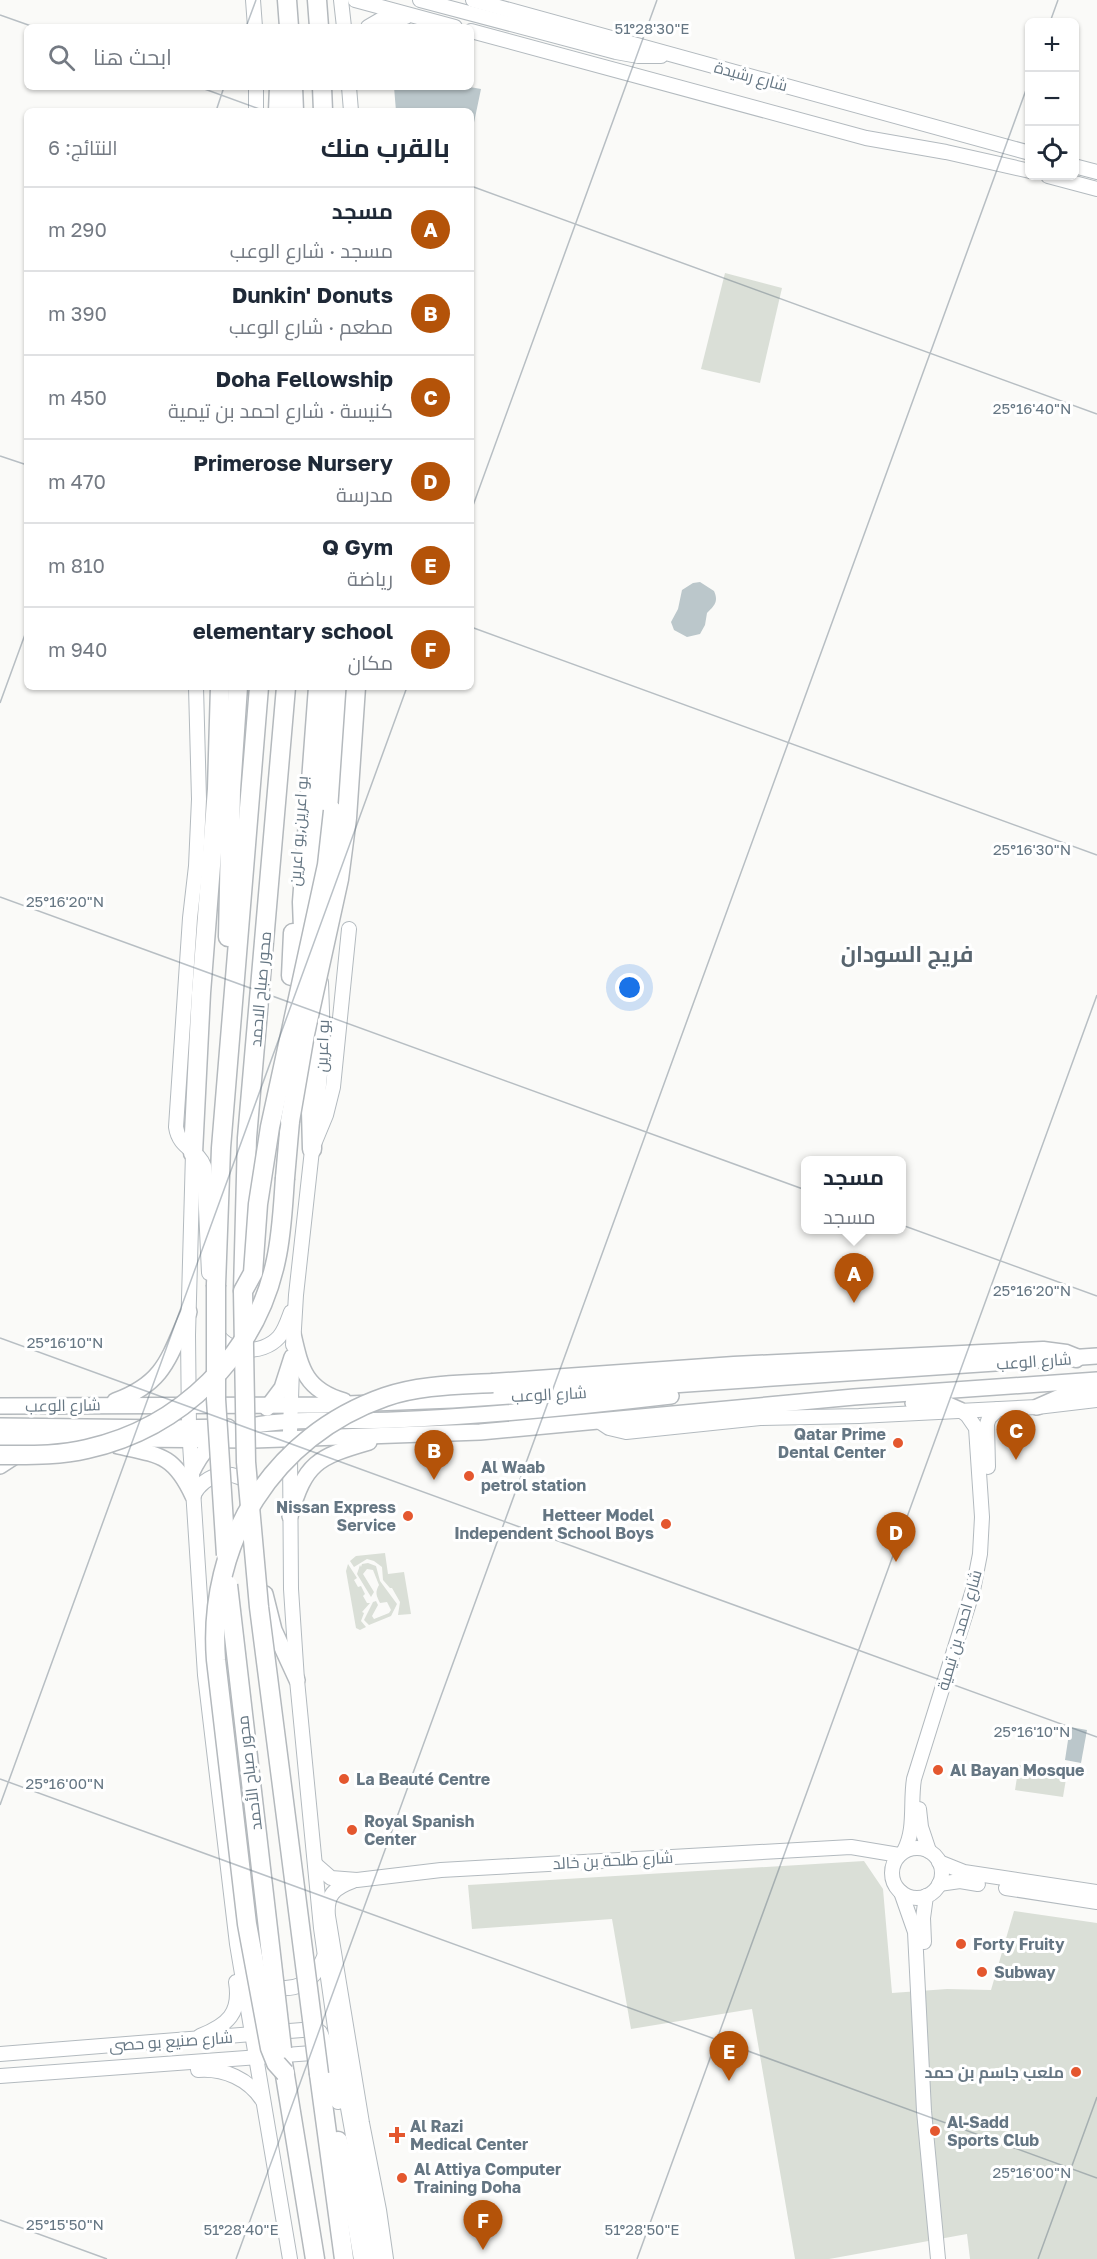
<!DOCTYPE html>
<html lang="ar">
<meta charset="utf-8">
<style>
:root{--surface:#fff;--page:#f6f6f7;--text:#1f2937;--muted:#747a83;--line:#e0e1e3;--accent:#b45309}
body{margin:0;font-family:"Golos Text",Cairo,sans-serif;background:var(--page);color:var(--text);direction:rtl}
.controls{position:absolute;right:18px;top:18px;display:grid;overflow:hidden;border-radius:9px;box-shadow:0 2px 4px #0004}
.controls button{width:54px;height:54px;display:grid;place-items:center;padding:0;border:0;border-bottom:2px solid var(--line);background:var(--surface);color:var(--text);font:30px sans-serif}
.you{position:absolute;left:630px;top:988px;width:21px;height:21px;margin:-15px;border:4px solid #fff;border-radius:50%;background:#1a73e8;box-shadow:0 0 0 9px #1a73e833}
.badge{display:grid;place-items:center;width:39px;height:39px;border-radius:50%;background:var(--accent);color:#fff;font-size:20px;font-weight:700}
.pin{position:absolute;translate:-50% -50px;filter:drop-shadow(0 2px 3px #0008)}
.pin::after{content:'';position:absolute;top:32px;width:21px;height:18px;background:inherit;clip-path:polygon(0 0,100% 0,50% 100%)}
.popup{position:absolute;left:801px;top:1156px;width:105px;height:78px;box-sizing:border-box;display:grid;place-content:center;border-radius:9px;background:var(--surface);filter:drop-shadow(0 2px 4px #0005);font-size:20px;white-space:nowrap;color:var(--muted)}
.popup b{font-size:22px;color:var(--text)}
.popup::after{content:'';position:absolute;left:50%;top:100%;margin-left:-12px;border:12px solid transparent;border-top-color:var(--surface)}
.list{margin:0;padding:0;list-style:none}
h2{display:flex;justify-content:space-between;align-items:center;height:78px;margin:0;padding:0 24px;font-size:26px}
h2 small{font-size:20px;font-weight:400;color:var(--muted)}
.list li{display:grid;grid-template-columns:39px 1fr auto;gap:18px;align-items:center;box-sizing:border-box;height:84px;padding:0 24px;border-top:2px solid var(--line)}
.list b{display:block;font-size:22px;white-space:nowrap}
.list p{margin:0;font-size:20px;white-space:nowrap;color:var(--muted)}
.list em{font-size:20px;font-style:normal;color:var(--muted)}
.icon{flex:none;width:33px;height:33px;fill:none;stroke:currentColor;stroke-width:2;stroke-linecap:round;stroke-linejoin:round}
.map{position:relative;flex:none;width:1097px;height:2259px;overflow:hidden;direction:ltr}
.search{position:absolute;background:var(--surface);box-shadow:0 2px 4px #0004;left:24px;top:24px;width:450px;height:66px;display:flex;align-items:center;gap:15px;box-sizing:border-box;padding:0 21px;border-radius:9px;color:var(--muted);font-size:22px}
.panel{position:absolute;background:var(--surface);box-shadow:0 2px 4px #0004;left:24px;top:108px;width:450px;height:582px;border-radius:9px;direction:rtl}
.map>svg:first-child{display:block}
.green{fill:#dadfd7}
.water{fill:#bbc7cb}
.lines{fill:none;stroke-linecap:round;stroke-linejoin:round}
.secondary-casing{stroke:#b3babf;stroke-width:16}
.primary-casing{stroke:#b5babe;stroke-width:18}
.highway-casing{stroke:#b4b9bd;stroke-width:21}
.secondary{stroke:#fff;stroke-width:14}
.primary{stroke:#fff;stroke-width:15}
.highway{stroke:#fff;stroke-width:18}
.highway-bridge-casing{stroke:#b4b9bd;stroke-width:21;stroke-linecap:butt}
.highway-bridge{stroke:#fff;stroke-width:18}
.ticks{fill:none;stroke:#657683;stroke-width:1.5;stroke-opacity:0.45}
.poi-dot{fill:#e4572e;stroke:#fff;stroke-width:2}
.labels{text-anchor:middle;stroke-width:6;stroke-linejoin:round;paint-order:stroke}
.street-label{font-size:16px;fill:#657683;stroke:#fff}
.poi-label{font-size:16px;font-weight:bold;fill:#657683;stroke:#fff;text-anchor:start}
.district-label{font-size:22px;font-weight:bold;fill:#57646e;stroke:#fff}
.ticks-label{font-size:15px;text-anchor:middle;fill:#657683;stroke:#fff;stroke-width:6;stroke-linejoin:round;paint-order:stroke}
</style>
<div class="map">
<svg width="1097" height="2259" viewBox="0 0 1097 2259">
<rect width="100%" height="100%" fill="#fafaf8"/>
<!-- green -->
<g class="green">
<path d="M 725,273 L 782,288 L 760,383 L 701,369 Z"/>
<path d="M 385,1553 L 388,1574 L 404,1572 L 411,1614 L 398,1615 L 400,1602 L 392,1588 L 390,1588 L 383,1580 L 382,1567 L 374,1561 L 367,1559 L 354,1567 L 350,1561 L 356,1556 Z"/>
<path d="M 368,1563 L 376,1566 L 380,1581 L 397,1604 L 391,1616 L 369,1625 L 364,1620 L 373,1602 L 376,1601 L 378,1605 L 372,1616 L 374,1619 L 389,1613 L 391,1610 L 387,1602 L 380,1603 C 376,1595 375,1592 379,1585 L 373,1570 L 367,1569 L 363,1574 L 374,1592 L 371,1597 L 357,1574 L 360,1565 L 361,1567 L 362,1564 Z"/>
<path d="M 348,1564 L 357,1578 L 354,1580 L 358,1587 L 361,1586 L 365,1594 L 363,1596 L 367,1603 L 370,1603 L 362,1612 L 364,1613 L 361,1621 L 366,1627 L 360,1630 L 356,1628 L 346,1571 Z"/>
<path d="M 1019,1765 L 1067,1773 L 1063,1797 L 1015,1790 Z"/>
<path d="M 864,1861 L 883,1889 L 892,1993 L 947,1989 L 991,1990 L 1014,1911 L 1097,1923 L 1097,2259 L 970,2259 L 967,2234 L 829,2259 L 795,2259 L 752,2009 L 631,2029 L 612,1919 L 472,1929 L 468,1885 Z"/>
</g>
<!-- water -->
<g class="water">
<path d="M 394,87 L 470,87 L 481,89 L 471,137 L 471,111 L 396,111 Z"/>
<path d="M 700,582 L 714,591 C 719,602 714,606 707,613 L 705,625 L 700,634 L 687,637 L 674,630 L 671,622 L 678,609 L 682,590 L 693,583 Z"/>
<path d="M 1070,1727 L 1087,1730 L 1081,1763 L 1065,1760 Z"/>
</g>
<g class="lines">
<defs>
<g id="secondary">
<path d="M 253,0 L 255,27"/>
<path d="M 341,0 L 344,27"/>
<path d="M 355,0 L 455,27"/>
<path d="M 420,0 L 616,52 L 638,56 L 661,56"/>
<path d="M 473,0 L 1030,153"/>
<path d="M 368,27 L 380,20 L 406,17"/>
<path d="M 471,31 L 866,138 L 946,152 L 1030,171"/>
<path d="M 256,87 L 256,111"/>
<path d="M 349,87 L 351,111"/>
<path d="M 1074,166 L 1097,172"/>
<path d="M 1048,176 L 1097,189"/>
<path d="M 196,687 L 199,799 L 196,866 L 190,918 L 176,1127 C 179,1149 198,1149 204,1166 L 209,1273"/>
<path d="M 315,891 L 317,841 L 330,687"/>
<path d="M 317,1107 L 323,1041 L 321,982"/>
<path d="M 314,1144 L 326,1115 L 333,1087 L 349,929"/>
<path d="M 193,1153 L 188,1335 L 189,1428 L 205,1675 L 237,1944 L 290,2259"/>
<path d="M 215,1330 C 226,1354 262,1356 279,1337 C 285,1330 288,1320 291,1312"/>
<path d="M 293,1345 L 296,1295 L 313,1141"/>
<path d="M 600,1422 L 609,1428 L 626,1432 L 760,1418 L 859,1416 L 1037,1407 L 1097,1400"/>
<path d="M 290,1432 L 292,1367"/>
<path d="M 290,1451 L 291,1589 L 297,1680 L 321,1928 L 340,2063 L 375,2259"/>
<path d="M 988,1467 L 987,1424 L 989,1418 L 998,1409"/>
<path d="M 193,1496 C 205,1472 234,1467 253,1487"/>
<path d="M 919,1809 L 921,1827 L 929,1851"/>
<circle cx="917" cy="1873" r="25"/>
<path d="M 904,1851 C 916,1829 910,1803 914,1779 L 973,1590 L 980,1554 L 982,1517 L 976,1428 L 967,1415 L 960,1410"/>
<path d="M 939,1862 L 964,1872 L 1097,1892"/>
<path d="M 315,1864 L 331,1878 L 357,1880 L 441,1870 L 851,1847 L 899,1855"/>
<path d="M 353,1881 C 334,1888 326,1895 328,1916 L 362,2123 L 379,2210 L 386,2259"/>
<path d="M 939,1884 L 960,1881 L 978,1884"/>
<path d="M 1006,1888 L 1097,1902"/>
<path d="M 901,1892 L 915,1932 L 924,2111 L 938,2259"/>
<path d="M 924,1942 L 923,1918 L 926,1896"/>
<path d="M 266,1984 C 293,1995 314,1983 324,1957"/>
<path d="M 200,2036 C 228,2025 241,2013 236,1982"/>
<path d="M 0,2054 L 315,2029 L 320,2032 L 323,2039 L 338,2102"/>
<path d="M 198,2070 C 224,2068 249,2079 263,2101"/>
<path d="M 0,2076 L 326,2052"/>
</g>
<g id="primary">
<path d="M 293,1334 C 301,1370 306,1390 344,1401"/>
<path d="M 115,1401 C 165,1383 169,1357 189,1312"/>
<path d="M 913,1403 L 942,1402 L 960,1410"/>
<path d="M 0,1406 L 321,1405 L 452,1400 L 1097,1356"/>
<path d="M 1037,1407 L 1071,1392 L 1097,1390"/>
<path d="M 267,1408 L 282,1388 L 292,1357"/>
<path d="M 0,1426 L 170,1428 L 228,1427"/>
<path d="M 0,1438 L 251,1440 L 480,1432 L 854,1397 L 1097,1380"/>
<path d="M 118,1446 C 160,1455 174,1455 193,1496"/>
<path d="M 0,1466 L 20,1453"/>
<path d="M 191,1474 C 201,1452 214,1436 239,1429 C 281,1416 348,1422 393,1420 C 486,1416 578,1407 671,1396"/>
<path d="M 290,1516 C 305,1463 317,1457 369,1442"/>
<path d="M 265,1594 L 274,1630 L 297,1680"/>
</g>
<g id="highway">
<path d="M 287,0 L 289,27"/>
<path d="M 317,0 L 319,27"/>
<path d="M 293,87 L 294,111"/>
<path d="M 322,87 L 323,111"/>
<path d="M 278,111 L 279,87"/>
<path d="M 333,811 L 343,687"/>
<path d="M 228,937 L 231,790 L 238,687"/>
<path d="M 304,956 L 302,902 L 318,687"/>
<path d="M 291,976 L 293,933"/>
<path d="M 309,1034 L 312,1149"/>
<path d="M 193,1153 L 201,993 L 217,789 L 220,687"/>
<path d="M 285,1178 L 290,1121"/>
<path d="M 216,1285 L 221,1148 L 259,687"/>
<path d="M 243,1291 L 247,1138 L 286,687"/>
<path d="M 493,1383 L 734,1366 L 1043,1351 L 1066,1354 L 1076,1358"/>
<path d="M 283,2063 L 315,2259"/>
<path d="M 319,2074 L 344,2259"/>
<path d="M 338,2141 L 355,2213 L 363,2259"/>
</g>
</defs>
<!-- secondary casing -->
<use href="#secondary" class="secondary-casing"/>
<!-- primary casing -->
<use href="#primary" class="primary-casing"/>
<!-- highway casing -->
<use href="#highway" class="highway-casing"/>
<!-- secondary -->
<use href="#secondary" class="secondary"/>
<!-- primary -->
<use href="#primary" class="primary"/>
<!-- highway -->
<use href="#highway" class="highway"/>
<defs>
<g id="highway-bridge">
<path d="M 290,1121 L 305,1034 L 339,879 L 347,818 L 356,687"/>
<path d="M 216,1285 L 216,1399 L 226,1555"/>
<path d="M 0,1455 C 29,1455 58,1456 87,1449 C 181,1428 256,1355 276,1260 C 282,1233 283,1205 285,1178"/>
<path d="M 228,1585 L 282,2049"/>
<path d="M 285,2073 L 276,2063 L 270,2048 L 247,1924 L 216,1660 C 207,1542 273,1436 385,1397 C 419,1385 458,1385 493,1383"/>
<path d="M 319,2074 L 259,1607 L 246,1462 L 243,1291 L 253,1273 L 258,1204 L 270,1127 L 327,865 L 333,811"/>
</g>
</defs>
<!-- highway-bridge casing -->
<use href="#highway-bridge" class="highway-bridge-casing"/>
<!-- highway-bridge -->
<use href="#highway-bridge" class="highway-bridge"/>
</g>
<!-- ticks -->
<path class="ticks" d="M 0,15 L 34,27M 1050,22 L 1058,0M 246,27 L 256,0M 199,87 L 265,111M 216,111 L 224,87M 471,186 L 1097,414M 0,456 L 27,465M 471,511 L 657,0M 471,627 L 1097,855M 0,703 L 27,629M 0,897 L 1097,1296M 0,1338 L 1097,1737M 0,1779 L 1097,2178M 0,1805 L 407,687M 0,2220 L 107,2259M 236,2259 L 1030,79M 637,2259 L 1097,995M 1038,2259 L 1097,2097"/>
<!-- markers -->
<g class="poi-dot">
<circle cx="898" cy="1443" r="6"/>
<circle cx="469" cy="1476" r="6"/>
<circle cx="408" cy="1516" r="6"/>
<circle cx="666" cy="1524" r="6"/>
<circle cx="938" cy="1770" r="6"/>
<circle cx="344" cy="1779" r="6"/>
<circle cx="352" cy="1830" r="6"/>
<circle cx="961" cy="1944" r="6"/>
<circle cx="982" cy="1972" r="6"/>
<circle cx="1076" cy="2072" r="6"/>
<circle cx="935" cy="2131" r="6"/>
<path d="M394 2126h6v6h6v6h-6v6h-6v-6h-6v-6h6z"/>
<circle cx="402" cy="2178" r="6"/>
</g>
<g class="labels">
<!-- street labels -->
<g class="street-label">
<text transform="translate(751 76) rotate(15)" y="6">شارع رشيدة</text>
<text transform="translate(298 831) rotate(-86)" y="6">بو اعرين,بو اعرين</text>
<text transform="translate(260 989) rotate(-85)" y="6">محور صباح الاحمد</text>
<text transform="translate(322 1046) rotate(-88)" y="6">بو اعرين</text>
<text transform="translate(1034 1361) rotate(-4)" y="6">شارع الوعب</text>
<text transform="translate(549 1394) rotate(-3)" y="6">شارع الوعب</text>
<text transform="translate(63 1405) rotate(-1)" y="6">شارع الوعب</text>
<text transform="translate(959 1630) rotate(-74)" y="6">شارع احمد بن تيمية</text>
<text transform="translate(249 1773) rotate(-97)" y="6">محور صباح الأحمد</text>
<text transform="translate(613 1860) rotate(-3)" y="6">شارع طلحة بن خالد</text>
<text transform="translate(171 2041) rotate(-4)" y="6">شارع صنيع بو حصى</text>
</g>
<!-- poi labels -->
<g class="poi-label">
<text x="886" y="1440" text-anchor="end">Qatar Prime<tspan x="886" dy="18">Dental Center</tspan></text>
<text x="481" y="1473">Al Waab<tspan x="481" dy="18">petrol station</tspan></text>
<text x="396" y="1513" text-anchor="end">Nissan Express<tspan x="396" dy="18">Service</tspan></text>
<text x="654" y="1521" text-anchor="end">Hetteer Model<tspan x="654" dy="18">Independent School Boys</tspan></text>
<text x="950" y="1776">Al Bayan Mosque</text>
<text x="356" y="1785">La Beauté Centre</text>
<text x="364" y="1827">Royal Spanish<tspan x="364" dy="18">Center</tspan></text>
<text x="973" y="1950">Forty Fruity</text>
<text x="994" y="1978">Subway</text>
<text x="1064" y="2078" text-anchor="end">ملعب جاسم بن حمد</text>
<text x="947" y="2128">Al-Sadd<tspan x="947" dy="18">Sports Club</tspan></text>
<text x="410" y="2132">Al Razi<tspan x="410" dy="18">Medical Center</tspan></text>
<text x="414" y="2175">Al Attiya Computer<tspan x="414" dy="18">Training Doha</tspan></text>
</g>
<!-- district labels -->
<g class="district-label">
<text x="907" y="962">فريج السودان</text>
</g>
</g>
<g class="ticks-label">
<text x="652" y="34">51°28'30"E</text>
<text x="1032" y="414">25°16'40"N</text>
<text x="1032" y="855">25°16'30"N</text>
<text x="65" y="907">25°16'20"N</text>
<text x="1032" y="1296">25°16'20"N</text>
<text x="65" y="1348">25°16'10"N</text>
<text x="1032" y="1737">25°16'10"N</text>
<text x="65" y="1789">25°16'00"N</text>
<text x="1032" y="2178">25°16'00"N</text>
<text x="65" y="2230">25°15'50"N</text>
<text x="241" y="2235">51°28'40"E</text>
<text x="642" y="2235">51°28'50"E</text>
</g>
</svg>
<div class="controls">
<button>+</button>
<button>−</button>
<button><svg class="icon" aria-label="locate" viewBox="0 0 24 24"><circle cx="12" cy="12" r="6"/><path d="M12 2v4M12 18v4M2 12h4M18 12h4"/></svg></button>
</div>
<div class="you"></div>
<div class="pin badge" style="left:854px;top:1303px">A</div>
<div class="popup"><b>مسجد</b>مسجد</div>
<div class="pin badge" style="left:434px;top:1480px">B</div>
<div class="pin badge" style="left:1016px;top:1460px">C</div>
<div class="pin badge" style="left:896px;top:1562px">D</div>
<div class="pin badge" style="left:729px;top:2081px">E</div>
<div class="pin badge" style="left:483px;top:2250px">F</div>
<div class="search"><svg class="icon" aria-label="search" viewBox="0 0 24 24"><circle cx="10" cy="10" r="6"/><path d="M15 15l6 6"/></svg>ابحث هنا</div>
<section class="panel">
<h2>بالقرب منك<small>النتائج: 6</small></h2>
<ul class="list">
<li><span class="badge">A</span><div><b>مسجد</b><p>مسجد · شارع الوعب</p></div><em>290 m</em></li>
<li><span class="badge">B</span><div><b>Dunkin' Donuts</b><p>مطعم · شارع الوعب</p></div><em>390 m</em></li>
<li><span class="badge">C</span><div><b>Doha Fellowship</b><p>كنيسة · شارع احمد بن تيمية</p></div><em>450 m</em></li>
<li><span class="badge">D</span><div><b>Primerose Nursery</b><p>مدرسة</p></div><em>470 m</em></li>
<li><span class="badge">E</span><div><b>Q Gym</b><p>رياضة</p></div><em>810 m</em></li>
<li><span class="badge">F</span><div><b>elementary school</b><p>مكان</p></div><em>940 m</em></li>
</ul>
</section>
</div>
